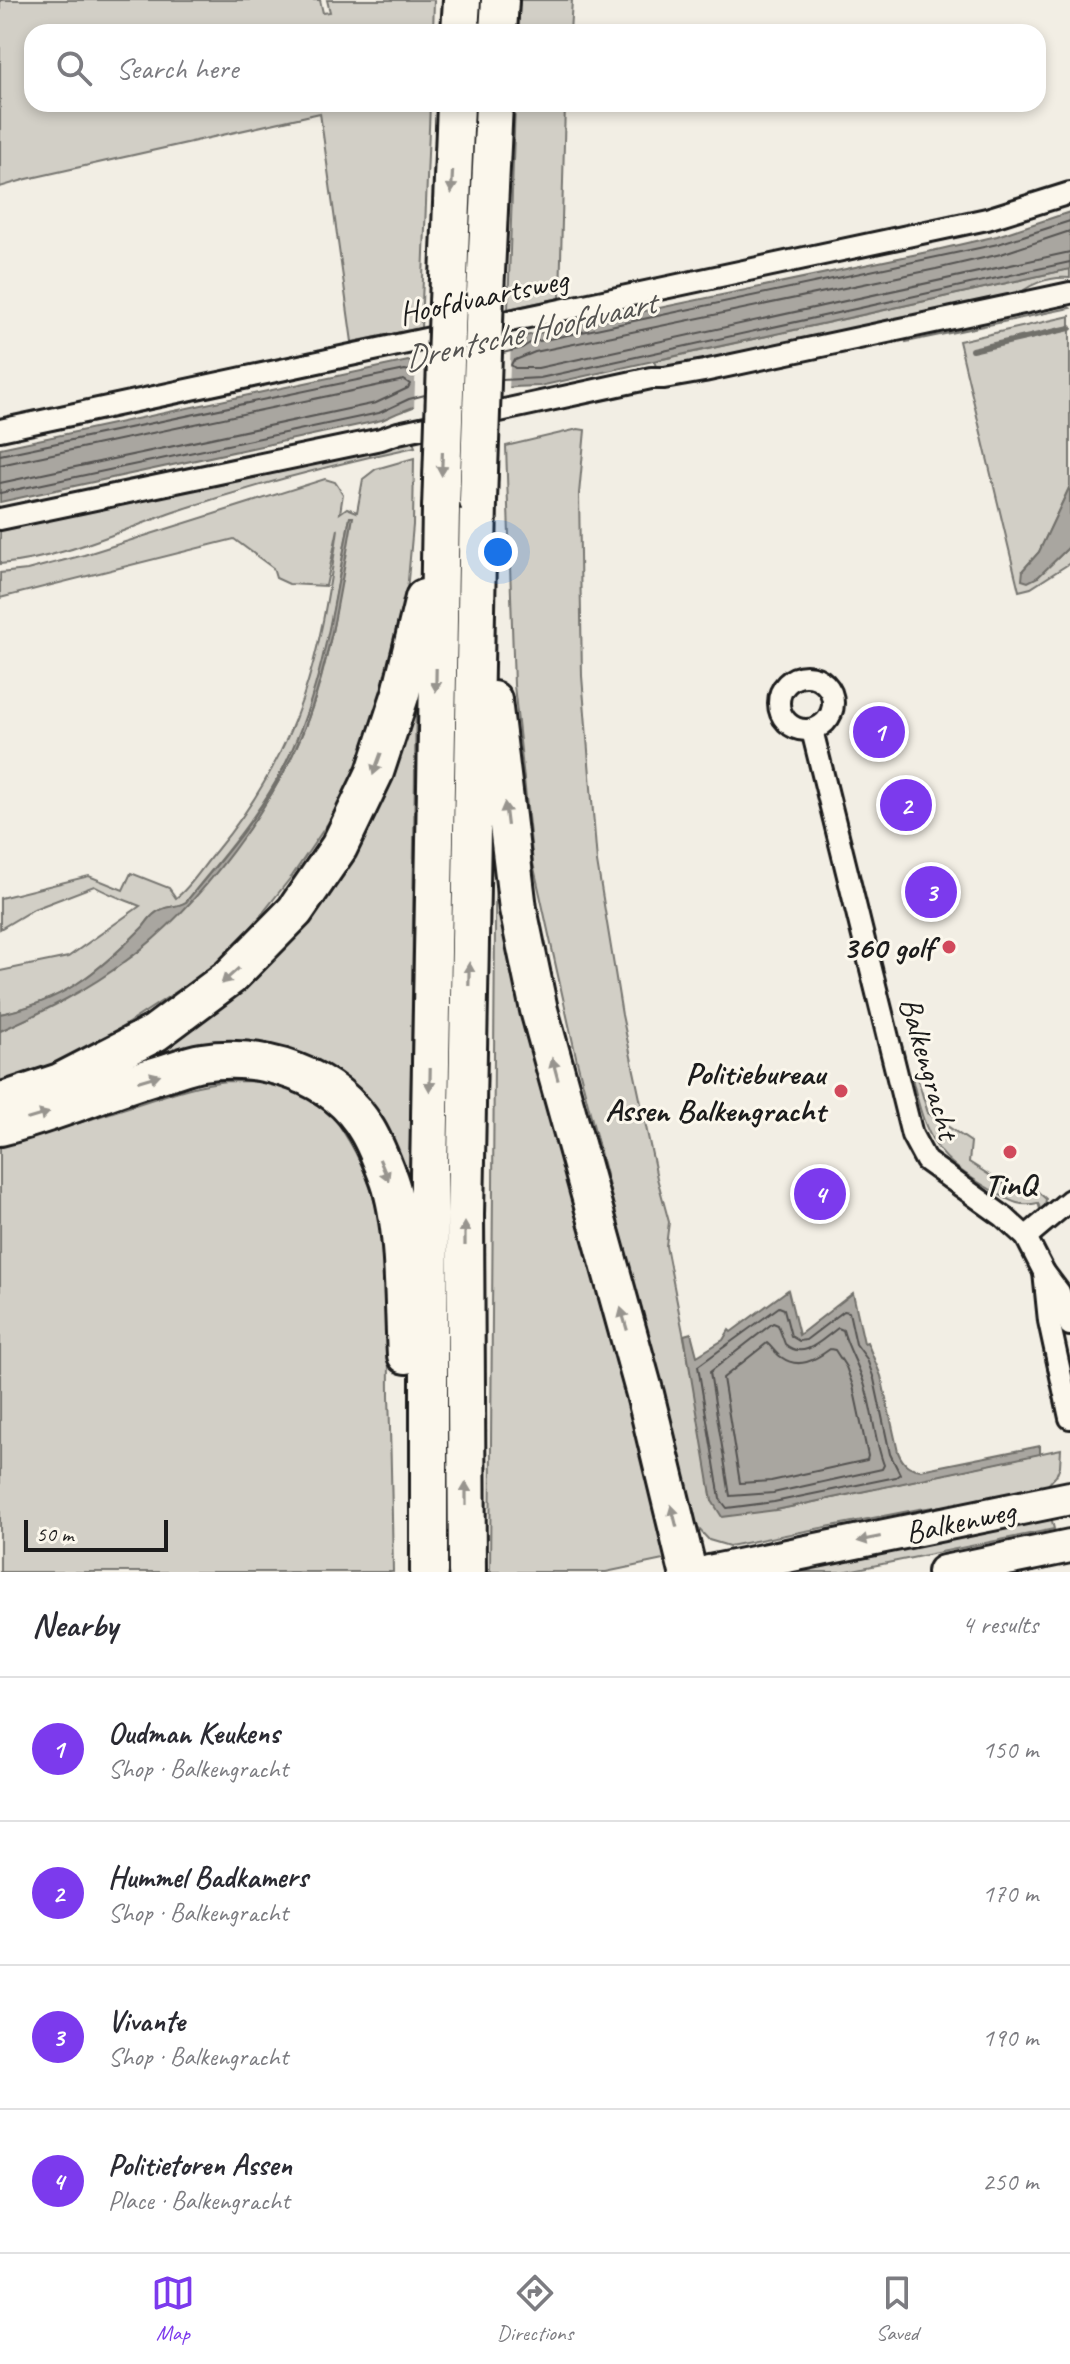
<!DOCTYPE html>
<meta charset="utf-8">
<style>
:root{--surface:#fff;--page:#f2f2f3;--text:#2b2b33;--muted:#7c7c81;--line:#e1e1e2;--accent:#7c3aed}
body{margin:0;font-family:Caveat,sans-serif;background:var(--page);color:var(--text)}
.scale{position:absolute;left:24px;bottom:20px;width:144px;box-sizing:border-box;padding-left:8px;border:4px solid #1c1c1c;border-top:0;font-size:22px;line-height:28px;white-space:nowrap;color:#1c1c1c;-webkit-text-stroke:6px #fbf7ec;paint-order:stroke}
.you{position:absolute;left:498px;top:552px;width:28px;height:28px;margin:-20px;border:6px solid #fff;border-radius:50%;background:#1a73e8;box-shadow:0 0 0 12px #1a73e833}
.badge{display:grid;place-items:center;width:52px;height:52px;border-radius:50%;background:var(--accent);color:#fff;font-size:26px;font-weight:700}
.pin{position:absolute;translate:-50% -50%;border:4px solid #fff;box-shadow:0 2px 8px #0006}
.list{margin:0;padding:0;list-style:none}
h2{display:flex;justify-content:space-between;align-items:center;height:104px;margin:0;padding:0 32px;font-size:34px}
h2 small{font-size:26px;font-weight:400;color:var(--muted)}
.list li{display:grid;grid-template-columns:52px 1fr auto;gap:24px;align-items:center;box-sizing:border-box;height:144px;padding:0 32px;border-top:2px solid var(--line)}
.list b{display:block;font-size:30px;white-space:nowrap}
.list p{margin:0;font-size:26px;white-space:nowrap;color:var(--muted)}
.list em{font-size:26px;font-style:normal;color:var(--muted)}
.icon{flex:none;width:44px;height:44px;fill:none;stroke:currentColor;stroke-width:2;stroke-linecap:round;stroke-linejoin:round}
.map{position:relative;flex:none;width:1070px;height:1572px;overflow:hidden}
.search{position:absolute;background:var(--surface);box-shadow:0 4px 12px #0003;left:24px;right:24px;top:24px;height:88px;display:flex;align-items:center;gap:20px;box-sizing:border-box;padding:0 28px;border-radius:24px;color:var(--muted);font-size:30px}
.sheet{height:680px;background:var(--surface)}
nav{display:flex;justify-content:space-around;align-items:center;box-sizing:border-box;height:112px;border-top:2px solid var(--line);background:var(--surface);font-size:22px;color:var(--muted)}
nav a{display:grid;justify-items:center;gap:4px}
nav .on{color:var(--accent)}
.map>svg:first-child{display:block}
.green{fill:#d2cfc6;stroke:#777671;stroke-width:2}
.water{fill:#a9a6a0;stroke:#716f6b;stroke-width:2}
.pier{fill:#f2eee4}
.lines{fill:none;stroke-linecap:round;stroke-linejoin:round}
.shore{stroke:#545351;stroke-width:2}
.stream{stroke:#716f6b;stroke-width:6}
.street-casing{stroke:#1c1c1c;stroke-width:26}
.primary-casing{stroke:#1c1c1c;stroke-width:38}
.highway-casing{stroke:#1c1c1c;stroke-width:42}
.street{stroke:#fbf7ec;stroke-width:20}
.primary{stroke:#fbf7ec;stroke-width:32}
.highway{stroke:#fbf7ec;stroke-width:36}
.highway-bridge-casing{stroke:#1c1c1c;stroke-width:42;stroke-linecap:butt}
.highway-bridge{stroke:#fbf7ec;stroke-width:36}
.oneway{fill:#97948e}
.poi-dot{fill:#d1495b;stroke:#fbf7ec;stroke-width:3}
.labels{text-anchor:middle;stroke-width:6;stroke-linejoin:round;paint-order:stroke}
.street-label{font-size:32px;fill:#1c1c1c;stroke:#fbf7ec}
.poi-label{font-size:32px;font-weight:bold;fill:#1c1c1c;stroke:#fbf7ec;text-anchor:end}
.water-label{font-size:34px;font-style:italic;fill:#545351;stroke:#fbf7ec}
</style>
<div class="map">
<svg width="1070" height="1572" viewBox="0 0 1070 1572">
<rect width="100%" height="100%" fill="#f2eee4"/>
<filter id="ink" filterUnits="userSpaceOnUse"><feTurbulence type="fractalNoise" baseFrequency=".0125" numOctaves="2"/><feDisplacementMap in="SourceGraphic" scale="16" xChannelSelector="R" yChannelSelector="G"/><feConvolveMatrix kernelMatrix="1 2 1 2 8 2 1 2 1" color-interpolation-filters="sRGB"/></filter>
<g filter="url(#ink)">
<!-- green -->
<g class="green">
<path d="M 0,0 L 320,0 L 323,13 L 330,12 L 327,0 L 434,0 L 433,32 L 32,32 L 32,104 L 430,104 L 421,328 L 352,342 L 320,113 L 27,179 L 0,187 Z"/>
<path d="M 520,0 L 572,0 L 570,32 L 518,32 Z"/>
<path d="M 515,104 L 565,104 L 560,298 L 508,309 Z"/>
<path d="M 1070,269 L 1070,278 C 1050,276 1026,284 1012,301 L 672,371 L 657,369 L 654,361 Z"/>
<path d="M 1061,302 L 1070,308 L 906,342 L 905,338 Z"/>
<path d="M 1070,316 L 1070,486 L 1039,552 L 1023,570 L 1038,577 L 1070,546 L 1070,563 L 1031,588 L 1019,591 L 959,341 Z"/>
<path d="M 578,429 L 585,430 L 579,494 L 582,676 L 597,862 L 622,1015 L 657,1178 L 669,1222 L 666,1246 L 701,1424 L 712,1501 L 776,1510 L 1061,1449 L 1060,1466 L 1056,1476 L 1045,1488 L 978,1502 L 919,1509 L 729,1546 L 709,1540 L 695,1525 L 577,1061 L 533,863 L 514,685 L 506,446 Z"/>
<path d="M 413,441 L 415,447 C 334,464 254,485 177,511 C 119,531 61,559 0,564 L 0,529 Z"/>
<path d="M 414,458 L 413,525 L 406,602 L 386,688 L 354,775 L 328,823 L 292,876 L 250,929 L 211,969 L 93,1046 L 42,1070 L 0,1084 L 0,1031 C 44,1012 87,988 127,960 C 145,948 161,931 176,915 C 231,858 280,794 308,719 C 332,655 340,586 350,517 C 333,607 323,704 275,783 C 250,826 217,863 186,902 C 176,909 163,905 153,915 C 148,919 145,925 141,929 C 96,974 63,1001 0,1014 L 0,971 L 68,957 L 140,906 C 123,899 110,895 94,886 L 34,909 L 0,929 L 0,898 L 89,876 L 123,890 L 131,873 L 169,888 L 176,898 C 191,887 203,866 216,851 C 301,748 320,658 338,529 L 326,586 L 289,584 L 276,578 L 273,568 L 234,539 L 0,598 L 0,573 L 27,570 L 84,555 L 325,479 L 335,482 L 343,494 L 340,513 L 347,508 L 357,512 L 363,479 L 376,469 Z"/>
<path d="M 416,694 L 409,1216 L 313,1069 L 88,1088 L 160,1050 L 211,1014 L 291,940 Z"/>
<path d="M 496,801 L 668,1559 L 606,1572 L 490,1572 Z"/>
<path d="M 912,1078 L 917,1079 L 919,1083 L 928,1113 L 971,1142 L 969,1162 L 1013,1190 L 1037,1191 L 1046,1199 L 1045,1206 L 1040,1209 L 1038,1203 C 1018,1207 1011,1201 993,1191 C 935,1158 927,1141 912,1078 Z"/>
<path d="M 227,1081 C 260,1081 292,1081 319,1102 C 332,1112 341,1128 349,1141 C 395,1218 388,1309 389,1396 C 391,1454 392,1513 393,1572 L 0,1572 L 0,1147 C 40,1135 80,1123 119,1110 C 156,1099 188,1085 227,1081 Z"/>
<path d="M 1050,1513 L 1054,1529 L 843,1572 L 756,1572 Z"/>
</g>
<!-- water -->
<g class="water">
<path d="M 1070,212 L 1070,269 L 540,386 C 487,387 430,397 382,420 L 0,502 L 0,448 L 408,361 L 413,364 L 521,341 L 520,337 L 932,251 L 997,236 Z"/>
<path d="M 1070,486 L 1070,546 L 1038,577 L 1028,582 L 1022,580 L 1023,570 L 1039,552 Z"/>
<path d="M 350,517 L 353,517 C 341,585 331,654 308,719 C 277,802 199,908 127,960 C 88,990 45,1011 0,1031 L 0,1014 C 62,1002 97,973 141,929 C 146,925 148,919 153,915 C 165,904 175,909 186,902 C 218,863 253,824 277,780 C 322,699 333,607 350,517 Z"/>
<path d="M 788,1290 L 799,1335 L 853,1293 L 864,1343 L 867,1342 L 881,1376 L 898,1452 C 903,1464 908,1468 921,1470 L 1040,1446 L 1040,1454 L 776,1510 L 722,1517 L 712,1501 L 684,1335 L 691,1333 L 697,1356 L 723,1340 L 729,1330 L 731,1332 Z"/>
</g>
<!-- pier -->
<path class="pier" d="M 511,339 L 509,391 L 414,409 L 416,359 Z"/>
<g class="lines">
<!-- shore -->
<g class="shore">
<path d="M 1070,231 L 1001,254 L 936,269 L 535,352 L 513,361 L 511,365 L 515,368 L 538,368 L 1070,252"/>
<path d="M 503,353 L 522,348 L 530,343 L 998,244 L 1070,221"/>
<path d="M 502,380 L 540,378 L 1070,262"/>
<path d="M 0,455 L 405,370 L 414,372 L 426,369"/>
<path d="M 0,465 L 404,380 L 410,384 L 408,388 L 376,403 L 0,483"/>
<path d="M 0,493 L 379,413 L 409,399 L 425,395"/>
<path d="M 779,1307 L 784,1309 L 791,1336 L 799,1341 L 806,1340 L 844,1311 L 849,1312 L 856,1344 L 867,1359 L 874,1379 L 890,1454 L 900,1474 L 896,1477 L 774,1502 L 727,1508 L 720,1499 L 698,1366 Z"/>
<path d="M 773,1323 L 778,1325 L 785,1344 C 804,1361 821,1340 838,1328 L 843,1330 C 848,1349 858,1364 864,1383 C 873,1410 874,1439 884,1465 L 882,1469 L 773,1493 L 730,1496 L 710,1372 Z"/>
<path d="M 767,1343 C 772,1347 775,1353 781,1357 C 799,1370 815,1360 830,1349 L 835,1350 L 846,1367 L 853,1386 L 868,1456 L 867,1460 L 771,1481 L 740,1483 L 723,1378 Z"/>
</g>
<!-- stream -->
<path class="stream" d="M 972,350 L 1070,328"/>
<defs>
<g id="street">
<path d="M 0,430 L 987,219 L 1070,193"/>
<path d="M 0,519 L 381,439 L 398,433 L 651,378 L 664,378 L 704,371 L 1070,293"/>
<circle cx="806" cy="703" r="27"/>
<path d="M 812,730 L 912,1135 L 926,1161 L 1004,1217 L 1026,1237 L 1044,1272 L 1059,1292 L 1070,1325"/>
<path d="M 1026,1237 L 1070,1200"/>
<path d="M 1044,1272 L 1049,1321 L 1070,1418"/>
</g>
<g id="primary">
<path d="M 709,1572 L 1070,1498"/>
<path d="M 944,1572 L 1070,1546"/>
</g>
<g id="highway">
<path d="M 460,32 L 462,0"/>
<path d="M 498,32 L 500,0"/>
<path d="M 485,294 L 494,104"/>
<path d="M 448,303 L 456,104"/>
<path d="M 493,700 L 518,909 L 539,1010 L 645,1394 L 688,1572"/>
<path d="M 0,1102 L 60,1082 L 155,1033 L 230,977 L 295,911 L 339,847 L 375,772 L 401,693 L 424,598"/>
<path d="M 0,1127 C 55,1114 107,1089 161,1074 C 175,1070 189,1064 202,1062 C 262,1053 335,1074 367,1130 C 376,1145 383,1164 389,1180 C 405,1226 403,1305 406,1355"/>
<path d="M 429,1572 L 429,1174 L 441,509"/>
<path d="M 467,1572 L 465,1215 L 478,501"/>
</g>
</defs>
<!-- street casing -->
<use href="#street" class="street-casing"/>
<!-- primary casing -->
<use href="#primary" class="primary-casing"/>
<!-- highway casing -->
<use href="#highway" class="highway-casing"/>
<!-- street -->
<use href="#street" class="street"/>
<!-- primary -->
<use href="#primary" class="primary"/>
<!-- highway -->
<use href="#highway" class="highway"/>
<defs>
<g id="highway-bridge">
<path d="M 478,501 L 485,294"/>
<path d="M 441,509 L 448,303"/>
</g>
</defs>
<!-- highway-bridge casing -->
<use href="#highway-bridge" class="highway-bridge-casing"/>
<!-- highway-bridge -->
<use href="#highway-bridge" class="highway-bridge"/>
</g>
<!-- one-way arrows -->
<defs><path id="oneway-solid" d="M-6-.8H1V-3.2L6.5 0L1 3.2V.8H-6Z" transform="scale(2)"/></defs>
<g class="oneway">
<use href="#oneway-solid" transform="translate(452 182) rotate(93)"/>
<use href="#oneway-solid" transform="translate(442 464) rotate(92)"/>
<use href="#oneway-solid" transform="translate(436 680) rotate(91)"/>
<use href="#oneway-solid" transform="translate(377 764) rotate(110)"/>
<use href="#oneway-solid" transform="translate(506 814) rotate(-97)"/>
<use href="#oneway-solid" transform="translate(469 974) rotate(-89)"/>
<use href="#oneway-solid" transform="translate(230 976) rotate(138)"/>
<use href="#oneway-solid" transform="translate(555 1069) rotate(-105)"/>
<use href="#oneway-solid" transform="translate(149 1078) rotate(-17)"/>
<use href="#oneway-solid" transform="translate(430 1080) rotate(91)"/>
<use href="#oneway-solid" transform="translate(38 1116) rotate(-17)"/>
<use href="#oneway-solid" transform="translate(384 1170) rotate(67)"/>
<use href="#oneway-solid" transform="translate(465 1234) rotate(-90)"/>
<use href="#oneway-solid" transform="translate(624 1319) rotate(-106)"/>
<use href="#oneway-solid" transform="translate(466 1494) rotate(-90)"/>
<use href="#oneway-solid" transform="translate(674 1516) rotate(-104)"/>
<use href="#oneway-solid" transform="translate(869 1539) rotate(168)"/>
</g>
</g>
<!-- markers -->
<g class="poi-dot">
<circle cx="949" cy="947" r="8"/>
<circle cx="841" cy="1091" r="8"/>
<circle cx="1010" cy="1152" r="8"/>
</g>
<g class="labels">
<!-- street labels -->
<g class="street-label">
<text transform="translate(483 296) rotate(-12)" y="11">Hoofdvaartsweg</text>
<text transform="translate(930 1068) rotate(74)" y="11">Balkengracht</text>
<text transform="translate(960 1521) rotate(-12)" y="11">Balkenweg</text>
</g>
<!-- poi labels -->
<g class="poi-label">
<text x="933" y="958">360 golf</text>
<text x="825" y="1084">Politiebureau<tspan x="825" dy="37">Assen Balkengracht</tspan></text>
<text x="1010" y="1195" text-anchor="middle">TinQ</text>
</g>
<!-- water labels -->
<g class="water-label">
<text transform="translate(529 330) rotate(-13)" y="12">Drentsche Hoofdvaart</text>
</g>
</g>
</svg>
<div class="scale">50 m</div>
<div class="you"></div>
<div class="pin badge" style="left:879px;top:732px">1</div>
<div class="pin badge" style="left:906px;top:805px">2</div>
<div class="pin badge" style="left:931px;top:892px">3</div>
<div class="pin badge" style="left:820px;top:1194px">4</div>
<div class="search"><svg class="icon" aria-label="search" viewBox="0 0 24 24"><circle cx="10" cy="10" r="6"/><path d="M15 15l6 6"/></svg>Search here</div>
</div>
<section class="sheet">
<h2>Nearby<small>4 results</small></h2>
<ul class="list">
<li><span class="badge">1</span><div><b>Oudman Keukens</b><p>Shop · Balkengracht</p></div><em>150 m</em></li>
<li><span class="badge">2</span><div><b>Hummel Badkamers</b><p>Shop · Balkengracht</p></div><em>170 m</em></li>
<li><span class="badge">3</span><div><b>Vivante</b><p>Shop · Balkengracht</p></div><em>190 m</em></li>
<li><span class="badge">4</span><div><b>Politietoren Assen</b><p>Place · Balkengracht</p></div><em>250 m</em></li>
</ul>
</section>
<nav>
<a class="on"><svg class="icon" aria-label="map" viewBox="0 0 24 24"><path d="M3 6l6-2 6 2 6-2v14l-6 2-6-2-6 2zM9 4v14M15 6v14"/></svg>Map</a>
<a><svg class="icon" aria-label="directions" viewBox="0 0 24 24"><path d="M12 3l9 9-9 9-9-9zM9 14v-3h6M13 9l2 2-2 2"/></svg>Directions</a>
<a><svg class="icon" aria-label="saved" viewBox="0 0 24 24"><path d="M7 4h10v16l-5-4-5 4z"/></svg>Saved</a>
</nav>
